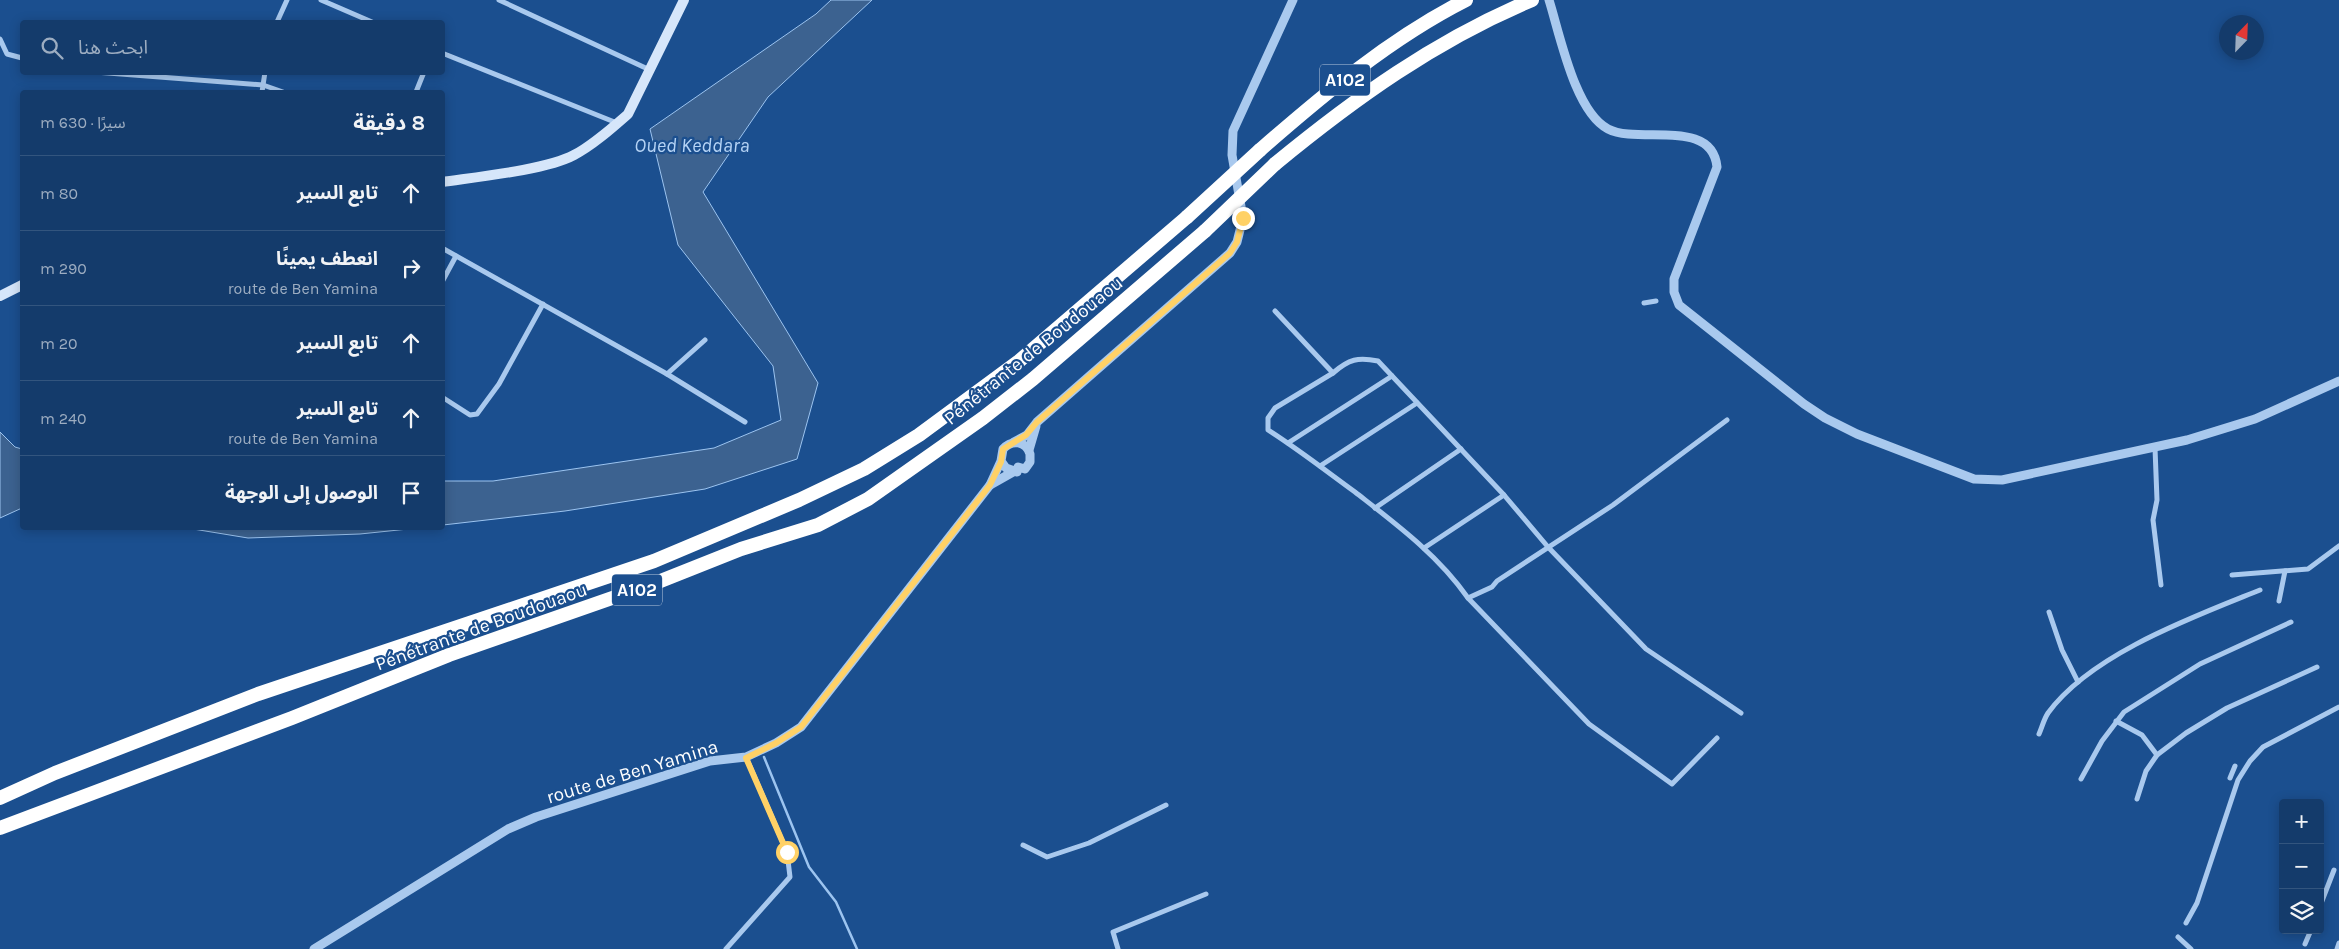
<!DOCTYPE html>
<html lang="ar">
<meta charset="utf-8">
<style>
:root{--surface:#143b6b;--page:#214673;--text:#f1f3f6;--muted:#9dadc1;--line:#33557e}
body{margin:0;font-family:Karla,"Noto Sans Arabic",sans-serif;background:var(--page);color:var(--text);direction:rtl}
.controls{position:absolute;right:15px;bottom:15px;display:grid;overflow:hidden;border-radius:5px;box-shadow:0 2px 12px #0003}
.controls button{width:45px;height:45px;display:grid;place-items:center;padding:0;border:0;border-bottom:1px solid var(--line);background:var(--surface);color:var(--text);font:25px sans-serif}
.compass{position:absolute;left:2219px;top:15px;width:45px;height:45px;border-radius:50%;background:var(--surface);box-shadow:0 2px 12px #0003;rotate:23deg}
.stop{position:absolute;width:15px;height:15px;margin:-11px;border:4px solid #ffd166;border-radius:50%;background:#fff}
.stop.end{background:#ffd166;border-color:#fff;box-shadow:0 1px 5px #0008}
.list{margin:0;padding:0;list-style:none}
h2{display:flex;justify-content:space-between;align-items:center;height:65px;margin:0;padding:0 20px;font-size:21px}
h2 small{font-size:16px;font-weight:400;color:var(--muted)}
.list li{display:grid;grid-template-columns:32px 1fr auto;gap:15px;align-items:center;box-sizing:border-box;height:75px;padding:0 20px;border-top:1px solid var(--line)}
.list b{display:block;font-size:19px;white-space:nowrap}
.list p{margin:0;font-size:16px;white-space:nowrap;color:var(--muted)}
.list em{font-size:16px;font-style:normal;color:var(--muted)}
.icon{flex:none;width:28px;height:28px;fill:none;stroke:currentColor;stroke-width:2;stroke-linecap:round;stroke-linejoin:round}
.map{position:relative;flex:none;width:2339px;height:949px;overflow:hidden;direction:ltr}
.search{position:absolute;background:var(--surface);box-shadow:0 2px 12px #0003;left:20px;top:20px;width:425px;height:55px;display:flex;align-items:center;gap:12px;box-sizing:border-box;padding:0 18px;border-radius:5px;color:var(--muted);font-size:19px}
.panel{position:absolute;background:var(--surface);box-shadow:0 2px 12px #0003;left:20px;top:90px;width:425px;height:440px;border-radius:5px;direction:rtl}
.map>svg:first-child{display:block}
.water{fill:#3c6290;stroke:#9cc4f0}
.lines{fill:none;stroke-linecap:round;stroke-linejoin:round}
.stream{stroke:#9cc4f0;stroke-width:2.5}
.minor{stroke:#a9c9ee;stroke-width:5}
.tertiary{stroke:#a9c9ee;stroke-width:9}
.secondary{stroke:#d6e6fa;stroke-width:10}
.motorway{stroke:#fff;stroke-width:14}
.motorway-bridge{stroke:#fff;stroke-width:14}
.route{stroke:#ffd166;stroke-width:6}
.labels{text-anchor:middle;stroke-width:4.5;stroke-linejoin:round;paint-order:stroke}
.shield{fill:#1b4f8f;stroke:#bbcadd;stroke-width:1}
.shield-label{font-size:18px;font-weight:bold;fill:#fff}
.street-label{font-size:19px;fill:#fff;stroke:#1b4f8f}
.water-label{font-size:20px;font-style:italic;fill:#b5d3f5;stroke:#1b4f8f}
</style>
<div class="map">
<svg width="2339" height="949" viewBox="0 0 2339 949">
<rect width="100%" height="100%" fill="#1b4f8f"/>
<!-- water -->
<g class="water">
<path d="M 831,0 L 872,0 L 768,97 L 703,192 L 818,383 L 797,459 L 705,489 L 565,511 L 443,525 L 443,481 L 493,481 L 714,448 L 781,420 L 773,366 L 678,245 L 650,129 L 816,14 Z"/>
<path d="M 0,432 L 15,447 L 22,449 L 22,508 L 0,518 Z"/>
<path d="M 187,528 L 418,528 L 360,534 L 248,538 Z"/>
</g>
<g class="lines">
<!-- stream -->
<path class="stream" d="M 764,757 L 809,867 L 836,902 L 857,949"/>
<!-- minor -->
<g class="minor">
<path d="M 321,0 L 372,22"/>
<path d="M 499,0 L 650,70"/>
<path d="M 277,22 L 287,0"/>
<path d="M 0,39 L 7,54 L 22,58"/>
<path d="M 442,53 L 617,123"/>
<path d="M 95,72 L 263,85 L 283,92"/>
<path d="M 262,92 L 265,72"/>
<path d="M 416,92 L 424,72"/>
<path d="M 442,248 L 667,374 L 705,340"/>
<path d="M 442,282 L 456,256"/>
<path d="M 1644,303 L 1656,301"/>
<path d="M 1275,311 L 1333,373 L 1275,408 L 1268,418 L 1268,430 C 1298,449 1326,471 1355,492 C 1396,524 1438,555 1468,598 L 1589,724 L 1672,784 L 1717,738"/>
<path d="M 1333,373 C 1349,359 1358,357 1378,361 L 1504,495 L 1424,548"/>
<path d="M 667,374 L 745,422"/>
<path d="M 442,397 L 470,415 L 477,414 L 499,384 L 543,304"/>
<path d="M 1288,443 L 1392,376"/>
<path d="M 2155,448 L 2157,500 L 2153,520 L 2161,585"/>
<path d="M 1320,466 L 1417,403"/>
<path d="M 1504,495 L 1548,547 L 1646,649 L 1741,713"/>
<path d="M 1375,508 L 1461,449"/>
<path d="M 2232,575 L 2308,569 L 2339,546"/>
<path d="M 1468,598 L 1492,587 L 1497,581 L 1613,505 L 1727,420"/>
<path d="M 2279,601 L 2285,571"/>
<path d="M 2049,612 L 2062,650 L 2078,682"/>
<path d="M 2116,721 L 2142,735 L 2157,755"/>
<path d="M 2039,734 C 2042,727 2044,719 2048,713 C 2091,654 2193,617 2260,590"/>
<path d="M 2230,778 L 2235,766"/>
<path d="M 2081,779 L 2102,741 L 2124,712 L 2200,664 L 2291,622"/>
<path d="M 2137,799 L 2146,771 L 2157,755 L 2186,733 L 2227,708 L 2317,667"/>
<path d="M 1023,845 L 1047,857 L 1089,843 L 1166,805"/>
<path d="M 2320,906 L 2334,870"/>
<path d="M 2186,923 L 2197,903 L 2238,780 L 2250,761 L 2263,747 L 2339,707"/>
<path d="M 2178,937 L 2191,949"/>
<path d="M 2305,944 L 2311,930"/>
<path d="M 726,949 L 790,877 L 787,852 L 746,757"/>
<path d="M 1118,949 L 1113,932 L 1206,894"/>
<path d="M 2337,949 L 2339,943"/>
</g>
<!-- tertiary -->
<g class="tertiary">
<path d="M 1549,0 C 1560,35 1575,112 1608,129 C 1639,145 1712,117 1717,167 L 1674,279 L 1674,292 L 1679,305 L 1804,404 L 1825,418 L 1857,434 L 1974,479 L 2002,480 L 2187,440 L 2255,419 L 2339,381"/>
<path d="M 1014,442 L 1027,435 L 1037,422 L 1230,253 L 1237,242 L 1243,218 L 1232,155 L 1233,131 L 1293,0"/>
<path d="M 1029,450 L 1036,426"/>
<path d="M 990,485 L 1013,472"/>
<path d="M 314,949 L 508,829 L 536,817 L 710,761 L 746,757 L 776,743 L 801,727 L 990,485 L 1001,461 L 1003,449 C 1012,439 1026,441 1030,454 L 1030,462 L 1025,469 L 1018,467 L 1017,472 L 1006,468 L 1001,461"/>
</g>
<!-- secondary -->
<g class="secondary">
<path d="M 442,182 C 476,177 546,170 574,155 C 593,145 612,128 628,114 L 684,0"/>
<path d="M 0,296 L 22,285"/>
</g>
<!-- motorway -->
<g class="motorway">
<path d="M 1260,150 C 1324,94 1391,38 1466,0"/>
<path d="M 1275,164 C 1354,99 1436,40 1532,0"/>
<path d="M 0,798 L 55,773 L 258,694 L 654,561 L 799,500 L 864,469 L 919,435 L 1018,362 L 1187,217"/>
<path d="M 0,828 L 292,718 L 449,655 L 658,582 L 741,549 L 818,525 L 868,499 L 983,418 L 1033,379 L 1205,231"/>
</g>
<!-- motorway-bridge -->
<g class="motorway-bridge">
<path d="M 1187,217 L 1260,150"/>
<path d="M 1205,231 L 1275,164"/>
</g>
</g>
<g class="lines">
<!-- route -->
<path class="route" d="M 787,852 L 746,758 L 776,743 L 801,727 L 990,485 L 1001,462 L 1003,449 L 1026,435 L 1037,422 L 1230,253 L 1237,242 L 1243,218"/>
</g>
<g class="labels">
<!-- shield labels -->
<g class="shield">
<rect x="1320" y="64.5" width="50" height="31" rx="4"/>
<rect x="612" y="574.5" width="50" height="31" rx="4"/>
</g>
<g class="shield-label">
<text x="1345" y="86">A102</text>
<text x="637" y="596">A102</text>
</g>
<!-- street labels -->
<g class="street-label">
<text transform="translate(1033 350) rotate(-39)" y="7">Pénétrante de Boudouaou</text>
<text transform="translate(481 626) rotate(-20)" y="7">Pénétrante de Boudouaou</text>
<text transform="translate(632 771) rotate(-17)" y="7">route de Ben Yamina</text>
</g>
<!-- water labels -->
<g class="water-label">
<text x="692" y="152">Oued Keddara</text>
</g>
</g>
</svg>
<div class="controls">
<button>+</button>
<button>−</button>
<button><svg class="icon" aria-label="layers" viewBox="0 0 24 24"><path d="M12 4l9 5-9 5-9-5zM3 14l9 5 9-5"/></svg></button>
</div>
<svg class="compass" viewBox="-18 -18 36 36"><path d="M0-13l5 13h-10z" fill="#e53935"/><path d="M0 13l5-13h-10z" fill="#9dadc1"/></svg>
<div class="stop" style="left:787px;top:852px"></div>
<div class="stop end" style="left:1243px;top:218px"></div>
<div class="search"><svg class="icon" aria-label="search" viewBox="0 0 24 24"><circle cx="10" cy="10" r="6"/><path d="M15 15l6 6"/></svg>ابحث هنا</div>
<section class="panel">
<h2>8 دقيقة<small>سيرًا · 630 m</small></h2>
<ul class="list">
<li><svg class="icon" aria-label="ahead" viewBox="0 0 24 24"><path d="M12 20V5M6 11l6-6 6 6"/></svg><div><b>تابع السير</b></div><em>80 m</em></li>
<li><svg class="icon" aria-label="right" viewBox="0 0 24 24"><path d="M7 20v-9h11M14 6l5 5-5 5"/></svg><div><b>انعطف يمينًا</b><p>route de Ben Yamina</p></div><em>290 m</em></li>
<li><svg class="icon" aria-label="ahead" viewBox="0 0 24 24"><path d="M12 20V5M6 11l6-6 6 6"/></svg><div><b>تابع السير</b></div><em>20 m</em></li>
<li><svg class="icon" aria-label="ahead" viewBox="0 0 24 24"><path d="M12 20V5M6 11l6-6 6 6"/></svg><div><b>تابع السير</b><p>route de Ben Yamina</p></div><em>240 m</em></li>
<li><svg class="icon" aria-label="arrive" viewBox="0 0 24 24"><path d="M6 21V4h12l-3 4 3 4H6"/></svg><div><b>الوصول إلى الوجهة</b></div></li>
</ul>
</section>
</div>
